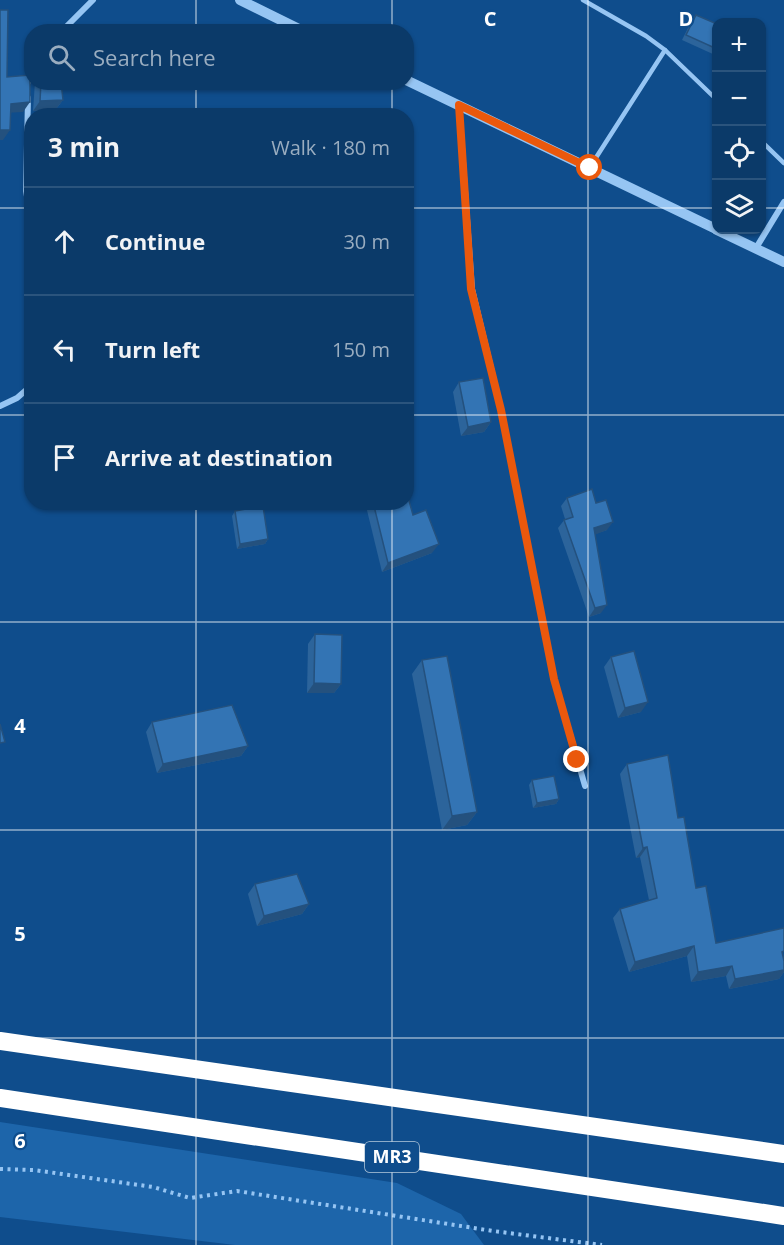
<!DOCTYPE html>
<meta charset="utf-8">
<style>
:root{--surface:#0b3a69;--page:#14416f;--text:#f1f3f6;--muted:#9aadc0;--line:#2b547d}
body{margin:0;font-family:"Open Sans",sans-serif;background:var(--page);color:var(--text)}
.controls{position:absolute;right:18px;top:18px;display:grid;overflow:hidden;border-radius:12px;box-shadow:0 2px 4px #0004}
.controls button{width:54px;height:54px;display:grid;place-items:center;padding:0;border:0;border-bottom:2px solid var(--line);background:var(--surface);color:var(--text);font:30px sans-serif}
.stop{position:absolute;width:18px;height:18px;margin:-14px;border:4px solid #ea580c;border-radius:50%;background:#fff}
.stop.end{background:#ea580c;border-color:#fff;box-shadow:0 2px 6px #0008}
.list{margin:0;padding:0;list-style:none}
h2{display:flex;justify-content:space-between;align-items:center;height:78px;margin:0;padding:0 24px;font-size:26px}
h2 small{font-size:20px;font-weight:400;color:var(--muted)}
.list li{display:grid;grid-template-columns:39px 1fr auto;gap:18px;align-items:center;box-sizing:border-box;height:108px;padding:0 24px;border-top:2px solid var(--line)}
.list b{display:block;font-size:22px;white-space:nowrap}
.list em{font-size:20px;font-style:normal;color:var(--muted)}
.icon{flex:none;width:33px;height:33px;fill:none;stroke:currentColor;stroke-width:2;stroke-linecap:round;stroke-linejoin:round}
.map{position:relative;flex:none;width:784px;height:1245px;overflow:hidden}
.search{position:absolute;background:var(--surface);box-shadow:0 2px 4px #0004;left:24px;top:24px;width:390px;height:66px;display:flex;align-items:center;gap:15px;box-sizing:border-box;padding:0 21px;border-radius:24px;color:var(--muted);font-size:22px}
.panel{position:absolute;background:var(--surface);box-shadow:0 2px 4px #0004;left:24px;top:108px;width:390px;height:402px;border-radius:24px}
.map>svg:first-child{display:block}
.grass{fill:#1d65aa}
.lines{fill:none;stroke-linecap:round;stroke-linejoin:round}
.path{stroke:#96c5f3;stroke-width:4;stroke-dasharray:3 4.5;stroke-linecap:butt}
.service{stroke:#96c5f3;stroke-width:4.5}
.minor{stroke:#96c5f3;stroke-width:6}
.tertiary{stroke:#96c5f3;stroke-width:10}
.motorway{stroke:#fff;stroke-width:18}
.wall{fill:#2c649b}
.shaded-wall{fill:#24517e}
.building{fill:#3374b4;stroke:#24517e;stroke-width:1.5}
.route{stroke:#ea580c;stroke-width:8}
.grid{fill:none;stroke:#fff;stroke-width:1.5;stroke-opacity:0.55}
.labels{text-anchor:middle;stroke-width:4.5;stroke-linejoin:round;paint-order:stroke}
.shield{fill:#0f4d8c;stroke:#b7cadc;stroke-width:1.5}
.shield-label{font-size:18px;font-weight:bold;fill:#fff}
.grid-label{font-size:20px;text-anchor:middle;font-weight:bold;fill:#fff;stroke:#0f4d8c;stroke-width:4.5;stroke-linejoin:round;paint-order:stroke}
</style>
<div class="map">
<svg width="784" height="1245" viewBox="0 0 784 1245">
<rect width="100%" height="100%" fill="#0f4d8c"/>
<!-- grass -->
<path class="grass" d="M 0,1122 L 397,1183 L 461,1214 L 484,1245 L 235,1245 L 0,1217 Z"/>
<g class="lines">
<!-- path -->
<path class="path" d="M 0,1169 L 34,1170 L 153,1187 L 190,1198 L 237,1191 L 493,1231 L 602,1245"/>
<!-- service -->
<g class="service">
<path d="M 583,0 L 646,36 L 665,50 L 716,99"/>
<path d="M 762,142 L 784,163"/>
<path d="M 590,167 L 665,50"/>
</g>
<!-- minor -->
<g class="minor">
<path d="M 61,32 L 93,0"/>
<path d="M 28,82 L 32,68"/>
<path d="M 28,98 L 26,191 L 32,224"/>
<path d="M 459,105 L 472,289 L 501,410 L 554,679 L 585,786"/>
<path d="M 756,248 L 784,202"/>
<path d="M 0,406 L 17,398 L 32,385"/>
</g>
<!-- tertiary -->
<g class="tertiary">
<path d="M 240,0 L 305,32"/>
<path d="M 406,80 L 716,229"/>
<path d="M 717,230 L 784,262"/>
</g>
<!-- motorway -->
<g class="motorway">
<path d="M 0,1041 L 784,1154"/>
<path d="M 0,1098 L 784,1216"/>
</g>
</g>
<!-- wall -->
<g class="wall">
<path d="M 696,15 L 717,24 L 717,54 L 715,55 L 682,40 L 692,20 Z"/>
<path d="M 35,82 L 61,82 L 63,100 L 56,109 L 33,111 Z"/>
<path d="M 459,382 L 491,422 L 484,432 L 461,436 L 453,392 Z"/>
<path d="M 567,498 L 596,503 L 607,530 L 595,534 L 601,613 L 589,617 L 558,528 L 565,519 L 561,506 Z"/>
<path d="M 365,502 L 406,502 L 432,553 L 382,572 Z"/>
<path d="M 235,511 L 268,539 L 265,544 L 237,549 L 232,516 Z"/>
<path d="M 315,634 L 341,684 L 334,693 L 307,693 L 308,644 Z"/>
<path d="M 611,657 L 641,712 L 618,718 L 604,667 Z"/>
<path d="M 422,660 L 477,812 L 467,825 L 442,830 L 412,674 Z"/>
<path d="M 152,722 L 248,746 L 241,756 L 157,773 L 146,732 Z"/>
<path d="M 627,764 L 678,818 L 696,888 L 716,943 L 784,960 L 784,972 L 779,979 L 729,989 L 726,976 L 691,982 L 687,956 L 629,972 L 613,918 L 620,909 L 649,900 L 640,857 L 636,858 L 620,774 Z"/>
<path d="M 532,780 L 559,799 L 556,804 L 533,808 L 529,785 Z"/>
<path d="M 255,884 L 309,904 L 302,914 L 257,926 L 248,894 Z"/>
</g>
<!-- shaded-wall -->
<g class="shaded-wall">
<path d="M 63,100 L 56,109 L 33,111 L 40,101 Z"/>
<path d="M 30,102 L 23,112 L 4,113 L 11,104 Z"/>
<path d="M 0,130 L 10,130 L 3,140 L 0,140 Z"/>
<path d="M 491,422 L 484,432 L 461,436 L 468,427 Z"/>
<path d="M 613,522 L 607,530 L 589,537 L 594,528 Z"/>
<path d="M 268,539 L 265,544 L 237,549 L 240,544 Z"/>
<path d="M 439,544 L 432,553 L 382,572 L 388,563 Z"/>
<path d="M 607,605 L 601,613 L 589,617 L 595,608 Z"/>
<path d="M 314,683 L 341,684 L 334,693 L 307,693 Z"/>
<path d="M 648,702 L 641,712 L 618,718 L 625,708 Z"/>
<path d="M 248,746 L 241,756 L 157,773 L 163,764 Z"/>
<path d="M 559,799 L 556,804 L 533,808 L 537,803 Z"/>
<path d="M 477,812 L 467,825 L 442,830 L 452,816 Z"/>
<path d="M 647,847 L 640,857 L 636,858 L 643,848 Z"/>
<path d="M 309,904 L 302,914 L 257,926 L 264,916 Z"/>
<path d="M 694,946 L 687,956 L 629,972 L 635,962 Z"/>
<path d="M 732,966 L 726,976 L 691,982 L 698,972 Z"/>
<path d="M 784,970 L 784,972 L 779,979 L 729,989 L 735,979 Z"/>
</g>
<!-- building -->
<g class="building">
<path d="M 0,10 L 8,10 L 7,77 L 30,75 L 30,102 L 11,104 L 10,130 L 0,130 Z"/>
<path d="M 696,15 L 717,24 L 717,49 L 686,35 Z"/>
<path d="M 41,82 L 61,82 L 63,100 L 40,101 Z"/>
<path d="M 483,378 L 491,422 L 468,427 L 459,382 Z"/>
<path d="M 592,489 L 596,503 L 606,500 L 613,522 L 594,528 L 607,605 L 595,608 L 564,520 L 573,517 L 567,498 Z"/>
<path d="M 406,490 L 413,515 L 426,510 L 439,544 L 388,563 L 373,502 L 406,502 Z"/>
<path d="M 263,506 L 268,539 L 240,544 L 235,511 Z"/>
<path d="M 315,634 L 342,635 L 341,684 L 314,683 Z"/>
<path d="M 634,651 L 648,702 L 625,708 L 611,657 Z"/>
<path d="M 447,656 L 477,812 L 452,816 L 422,660 Z"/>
<path d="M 232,705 L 248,746 L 163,764 L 152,722 Z"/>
<path d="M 0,724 L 5,742 L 0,743 Z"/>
<path d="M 668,755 L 678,818 L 684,817 L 696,888 L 706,886 L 716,943 L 784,928 L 784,951 L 782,952 L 784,961 L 784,970 L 735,979 L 732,966 L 698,972 L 694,946 L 635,962 L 620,909 L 657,898 L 647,847 L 643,848 L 627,764 Z"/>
<path d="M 554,776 L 559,799 L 537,803 L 532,780 Z"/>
<path d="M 297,874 L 309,904 L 264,916 L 255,884 Z"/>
</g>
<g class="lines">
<!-- route -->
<path class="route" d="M 577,760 L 554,679 L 501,410 L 471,289 L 459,105 L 590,168"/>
</g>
<!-- grid -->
<path class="grid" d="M 196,0 L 196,32M 392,0 L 392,32M 588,0 L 588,1245M 196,82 L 196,116M 392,82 L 392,116M 0,208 L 32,208M 406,208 L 716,208M 762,208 L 784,208M 0,415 L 32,415M 406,415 L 784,415M 196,502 L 196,1245M 392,502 L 392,1245M 0,622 L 784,622M 0,830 L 784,830M 0,1038 L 784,1038"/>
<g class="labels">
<!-- shield labels -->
<rect class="shield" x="365" y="1142" width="54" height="30" rx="4.5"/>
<g class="shield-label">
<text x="392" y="1163">MR3</text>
</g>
</g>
<g class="grid-label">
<text x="490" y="26">C</text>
<text x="686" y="26">D</text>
<text x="20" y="733">4</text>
<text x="20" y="941">5</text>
<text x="20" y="1148">6</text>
</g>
</svg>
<div class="controls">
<button>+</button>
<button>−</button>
<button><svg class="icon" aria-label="locate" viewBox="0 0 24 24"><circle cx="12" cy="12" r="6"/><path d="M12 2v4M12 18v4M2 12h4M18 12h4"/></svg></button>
<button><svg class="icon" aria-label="layers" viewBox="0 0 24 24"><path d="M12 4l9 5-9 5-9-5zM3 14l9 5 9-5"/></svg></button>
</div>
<div class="stop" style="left:590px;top:168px"></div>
<div class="stop end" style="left:577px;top:760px"></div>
<div class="search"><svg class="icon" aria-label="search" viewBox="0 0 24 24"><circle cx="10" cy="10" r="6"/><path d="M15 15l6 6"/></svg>Search here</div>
<section class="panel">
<h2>3 min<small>Walk · 180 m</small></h2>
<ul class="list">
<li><svg class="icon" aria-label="ahead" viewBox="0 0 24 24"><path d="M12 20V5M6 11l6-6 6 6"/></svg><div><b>Continue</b></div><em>30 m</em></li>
<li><svg class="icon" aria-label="left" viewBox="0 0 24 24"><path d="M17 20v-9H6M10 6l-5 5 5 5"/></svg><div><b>Turn left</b></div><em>150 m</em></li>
<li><svg class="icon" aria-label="arrive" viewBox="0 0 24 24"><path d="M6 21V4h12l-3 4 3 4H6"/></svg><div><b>Arrive at destination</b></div></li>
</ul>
</section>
</div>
